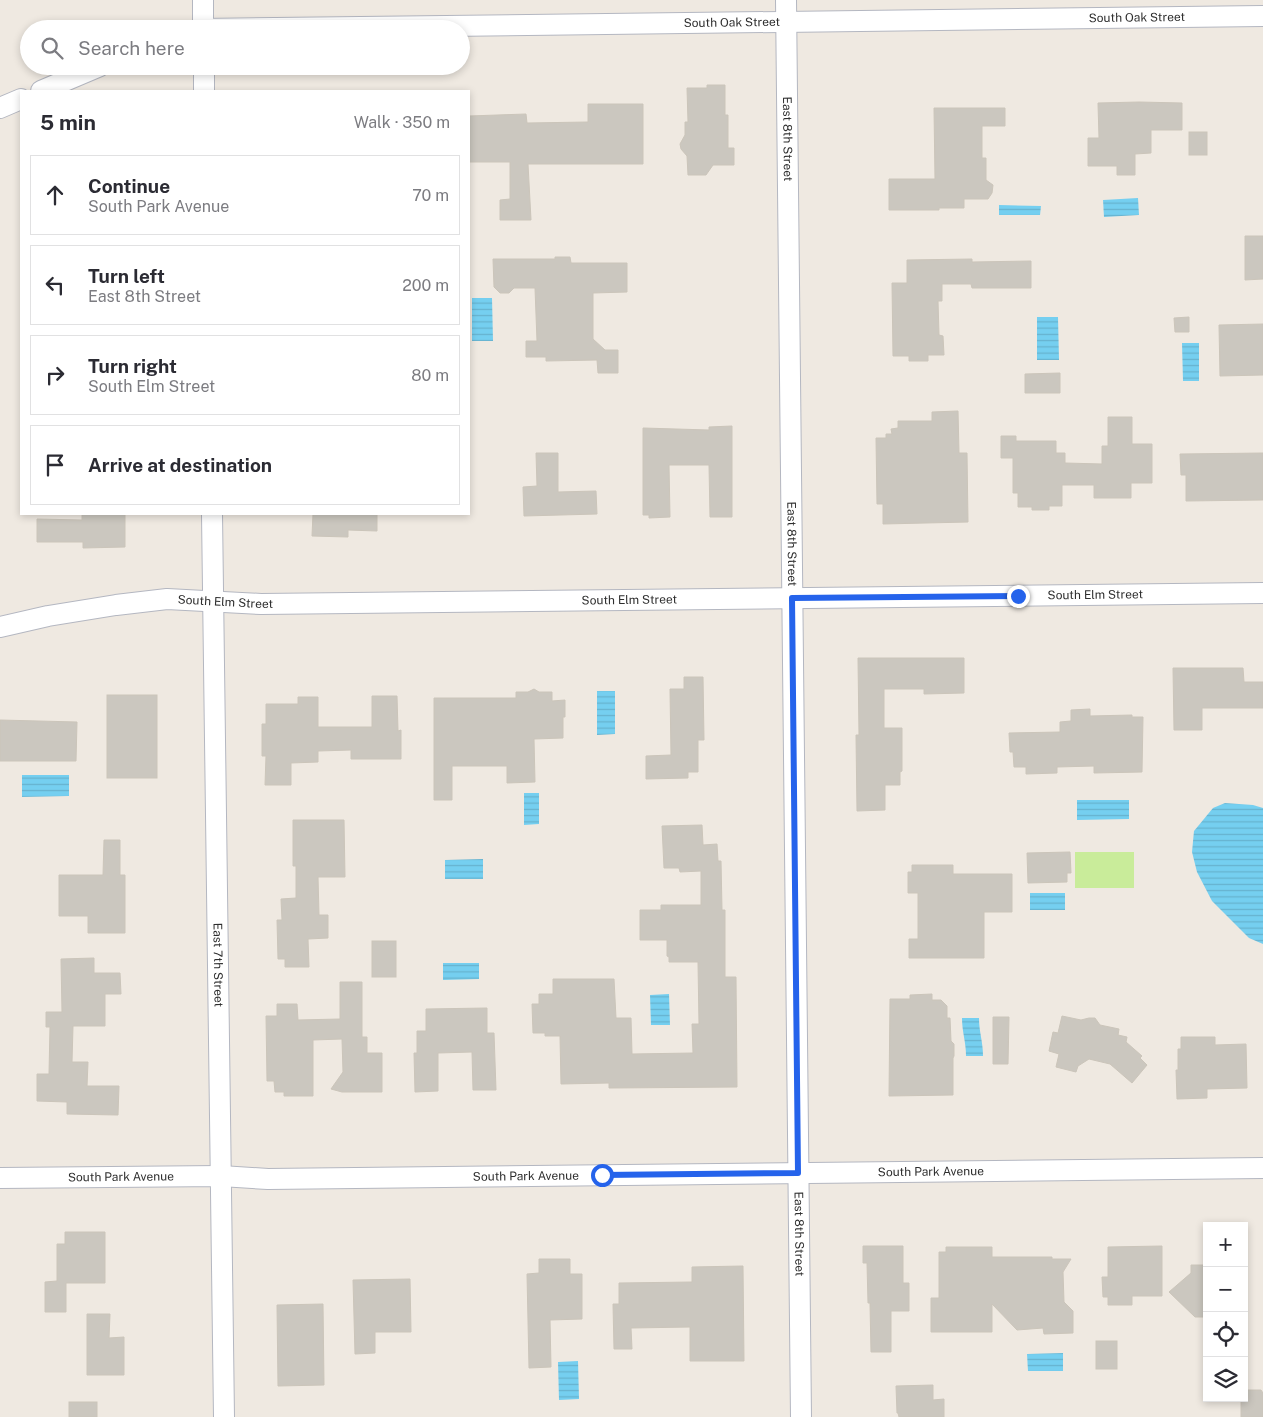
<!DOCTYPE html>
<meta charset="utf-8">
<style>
:root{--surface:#fff;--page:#f2f2f3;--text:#2b2b33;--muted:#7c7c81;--line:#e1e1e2}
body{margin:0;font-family:"Public Sans",sans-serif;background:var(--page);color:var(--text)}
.controls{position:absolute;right:15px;bottom:15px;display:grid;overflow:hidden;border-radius:0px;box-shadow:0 2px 8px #0003}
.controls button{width:45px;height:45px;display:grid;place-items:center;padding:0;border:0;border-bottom:1px solid var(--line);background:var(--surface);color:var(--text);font:25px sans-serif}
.stop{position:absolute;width:15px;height:15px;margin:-11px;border:4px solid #2563eb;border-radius:50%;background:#fff}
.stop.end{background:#2563eb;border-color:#fff;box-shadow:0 1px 5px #0008}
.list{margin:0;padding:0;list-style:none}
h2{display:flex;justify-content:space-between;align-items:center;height:65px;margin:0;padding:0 20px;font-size:21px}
h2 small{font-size:16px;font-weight:400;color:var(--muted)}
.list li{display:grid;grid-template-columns:32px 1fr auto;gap:15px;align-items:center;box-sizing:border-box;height:80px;margin:0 10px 10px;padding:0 10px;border:1px solid var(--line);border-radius:0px}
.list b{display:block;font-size:19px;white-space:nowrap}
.list p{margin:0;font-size:16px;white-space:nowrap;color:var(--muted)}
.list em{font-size:16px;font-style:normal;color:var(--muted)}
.icon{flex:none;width:28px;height:28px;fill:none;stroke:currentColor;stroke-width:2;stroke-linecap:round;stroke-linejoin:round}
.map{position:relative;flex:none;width:1263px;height:1417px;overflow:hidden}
.search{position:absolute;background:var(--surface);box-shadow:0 2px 8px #0003;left:20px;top:20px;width:450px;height:55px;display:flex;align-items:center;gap:12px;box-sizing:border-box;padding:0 18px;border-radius:28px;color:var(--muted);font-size:19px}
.panel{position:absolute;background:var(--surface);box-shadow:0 2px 8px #0003;left:20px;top:90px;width:450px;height:425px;border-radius:0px}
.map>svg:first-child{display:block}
.pitch{fill:#c9ec9a}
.water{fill:url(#water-rules)}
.building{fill:#cbc7bf;stroke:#cbc5ba}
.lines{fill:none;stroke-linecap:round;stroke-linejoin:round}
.minor-casing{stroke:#b4b7c1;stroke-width:22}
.minor{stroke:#fff;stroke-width:20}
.route{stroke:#2563eb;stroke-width:6}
.labels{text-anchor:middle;stroke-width:4;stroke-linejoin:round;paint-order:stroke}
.street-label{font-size:12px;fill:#2e2e2e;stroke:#fff}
</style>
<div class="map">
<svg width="1263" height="1417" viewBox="0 0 1263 1417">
<defs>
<pattern id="water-rules" width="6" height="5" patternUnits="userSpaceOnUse" patternTransform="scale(1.25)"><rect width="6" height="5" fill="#75cff0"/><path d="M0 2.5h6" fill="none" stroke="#66b2ce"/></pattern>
</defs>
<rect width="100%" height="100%" fill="#efe9e1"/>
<!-- pitch -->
<rect class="pitch" x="1075" y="852" width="59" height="36"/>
<!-- water -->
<g class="water">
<path d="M 1138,198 L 1139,215 L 1104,217 L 1103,200 Z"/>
<path d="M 999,205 L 1041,206 L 1040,215 L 999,215 Z"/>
<path d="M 472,298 L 492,298 L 493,341 L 472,341 Z"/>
<path d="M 1037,317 L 1058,317 L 1059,360 L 1037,360 Z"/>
<path d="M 1182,343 L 1199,343 L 1199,381 L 1183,381 Z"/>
<path d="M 597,691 L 615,691 L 615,734 L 597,735 Z"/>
<path d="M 22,775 L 69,775 L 69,796 L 22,797 Z"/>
<path d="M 524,793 L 539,793 L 539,824 L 524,825 Z"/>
<path d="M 1077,800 L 1129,800 L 1129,819 L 1077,820 Z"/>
<path d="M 1225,803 L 1253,805 L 1263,808 L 1263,944 L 1249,938 L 1212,901 L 1197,872 L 1192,852 L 1194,831 L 1213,808 Z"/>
<path d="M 483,859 L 483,879 L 445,879 L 445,860 Z"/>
<rect x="1030" y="893" width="35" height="17"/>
<path d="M 443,963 L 479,963 L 479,979 L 443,980 Z"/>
<path d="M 669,994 L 670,1025 L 651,1025 L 650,995 Z"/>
<path d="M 962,1018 L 979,1018 C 979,1032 983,1042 983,1056 L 966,1056 C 966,1042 962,1032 962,1018 Z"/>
<path d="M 1063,1353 L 1063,1371 L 1028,1371 L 1027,1354 Z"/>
<path d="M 578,1361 L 579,1399 L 559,1400 L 558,1362 Z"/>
</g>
<!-- building -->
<g class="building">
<path d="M 707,85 L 725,85 L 725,115 L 728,115 L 728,148 L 734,148 L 734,165 L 713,165 L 706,175 L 688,175 L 687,156 L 681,149 L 680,144 L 685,135 L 685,122 L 688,122 L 687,88 L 707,88 Z"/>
<path d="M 1139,102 L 1182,103 L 1182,130 L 1151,130 L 1151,153 L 1135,154 L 1135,175 L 1117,175 L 1117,166 L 1088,166 L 1088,138 L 1099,138 L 1098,103 Z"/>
<path d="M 588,104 L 643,104 L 643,164 L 528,164 L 531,220 L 500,220 L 500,200 L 510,199 L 510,162 L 469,162 L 469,116 L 526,114 L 527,123 L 588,122 Z"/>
<path d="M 934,108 L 1005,108 L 1005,126 L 982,126 L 982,158 L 986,158 L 986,180 L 993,185 L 992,193 L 988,199 L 964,199 L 964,208 L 939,208 L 939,210 L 889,210 L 889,179 L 935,179 Z"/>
<rect x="1189" y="132" width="18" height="23"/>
<path d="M 1245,236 L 1263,236 L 1263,279 L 1245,280 Z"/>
<path d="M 555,257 L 570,257 L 571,263 L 627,263 L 627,292 L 593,293 L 593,339 L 605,350 L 618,350 L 618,373 L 598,373 L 597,360 L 546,361 L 546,357 L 526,357 L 526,341 L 537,341 L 535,288 L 514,288 L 509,293 L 500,293 L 494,287 L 493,259 L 555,259 Z"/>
<path d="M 972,259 L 972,262 L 1031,261 L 1031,288 L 972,288 L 971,284 L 942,284 L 942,301 L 938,301 L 939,335 L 943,336 L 944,355 L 928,355 L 928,361 L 909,361 L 909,356 L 893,356 L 892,283 L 907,283 L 907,260 Z"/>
<path d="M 1189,317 L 1189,332 L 1175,332 L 1174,318 Z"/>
<path d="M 1263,324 L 1263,375 L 1220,376 L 1219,325 Z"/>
<path d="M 1060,373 L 1060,393 L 1025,393 L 1025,374 Z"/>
<path d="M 958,411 L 959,453 L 967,453 L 968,522 L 883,524 L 883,504 L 877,504 L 876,438 L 886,438 L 886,434 L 892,434 L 891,429 L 898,428 L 898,421 L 932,421 L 932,412 Z"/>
<path d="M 1108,417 L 1132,417 L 1132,444 L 1152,444 L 1152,483 L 1131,483 L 1131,498 L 1094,498 L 1094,485 L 1062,485 L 1062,506 L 1049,506 L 1049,510 L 1032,510 L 1032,507 L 1018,507 L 1018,493 L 1013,493 L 1013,458 L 1001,458 L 1001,436 L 1016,436 L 1016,441 L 1056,441 L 1056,453 L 1065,453 L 1065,463 L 1102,464 L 1102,446 L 1108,446 Z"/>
<path d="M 732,426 L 732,517 L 710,517 L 709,465 L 669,465 L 670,517 L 649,518 L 649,515 L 643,515 L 643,428 L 709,430 L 709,427 Z"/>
<path d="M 536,453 L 558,453 L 558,492 L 596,491 L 597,514 L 524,516 L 523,487 L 537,486 Z"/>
<path d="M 1263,453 L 1263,500 L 1186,501 L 1186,475 L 1181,475 L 1180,454 Z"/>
<path d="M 82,514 L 125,514 L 125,547 L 83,548 L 83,542 L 37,542 L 37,519 L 82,520 Z"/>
<path d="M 313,514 L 377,514 L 377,531 L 348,530 L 348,537 L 312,536 Z"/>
<path d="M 858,658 L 964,658 L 964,693 L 924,694 L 924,689 L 884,689 L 884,728 L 902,728 L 902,771 L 900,772 L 900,785 L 885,785 L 885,810 L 857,811 L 856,735 L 859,735 Z"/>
<path d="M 1173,668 L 1243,668 L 1244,682 L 1263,682 L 1263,708 L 1202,708 L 1202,730 L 1174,730 Z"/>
<path d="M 684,677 L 703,677 L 704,740 L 698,740 L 698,772 L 688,772 L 688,778 L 646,779 L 646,756 L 671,755 L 670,689 L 684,689 Z"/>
<path d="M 534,689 L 539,692 L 552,692 L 552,701 L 565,700 L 565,717 L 563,717 L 563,738 L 534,739 L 535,782 L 507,783 L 507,766 L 452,766 L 452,800 L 434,800 L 434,698 L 516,698 L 516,692 L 528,692 Z"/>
<rect x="107" y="695" width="50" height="83"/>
<path d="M 372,696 L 397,696 L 398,731 L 401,730 L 401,759 L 351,759 L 351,750 L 318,751 L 318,762 L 291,763 L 291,785 L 265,785 L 266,756 L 262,756 L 262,724 L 266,724 L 266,704 L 298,704 L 298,697 L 318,697 L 318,727 L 372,727 Z"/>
<path d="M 1090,709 L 1090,716 L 1132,715 L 1132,717 L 1143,717 L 1142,772 L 1094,773 L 1094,766 L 1057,767 L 1057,773 L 1026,774 L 1026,767 L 1014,767 L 1013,752 L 1010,752 L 1009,733 L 1060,732 L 1060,722 L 1071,721 L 1071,710 Z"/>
<path d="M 0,720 L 77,722 L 76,761 L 0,761 Z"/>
<path d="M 293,820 L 344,820 L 345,877 L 318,877 L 319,915 L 328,915 L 328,938 L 308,939 L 309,967 L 285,967 L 285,959 L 278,959 L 277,920 L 282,920 L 281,899 L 296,898 L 296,866 L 293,866 Z"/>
<path d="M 702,825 L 703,845 L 717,844 L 718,861 L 721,861 L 722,910 L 725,910 L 725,977 L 736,977 L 737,1087 L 609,1088 L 609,1083 L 561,1084 L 560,1036 L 545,1036 L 545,1033 L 533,1033 L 532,1004 L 539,1004 L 539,994 L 553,994 L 553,979 L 614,979 L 616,1018 L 631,1018 L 632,1054 L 693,1053 L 692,1024 L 699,1024 L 698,962 L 669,962 L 669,957 L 667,956 L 667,940 L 640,940 L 640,910 L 661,910 L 661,905 L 701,905 L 701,871 L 680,872 L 679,868 L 664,868 L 662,826 Z"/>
<path d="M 104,840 L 120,840 L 120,875 L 125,875 L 125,933 L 88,933 L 88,916 L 59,916 L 59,875 L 103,875 Z"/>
<path d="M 1070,852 L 1071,873 L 1067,873 L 1067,882 L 1028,883 L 1027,853 Z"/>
<path d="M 912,865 L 953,865 L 953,874 L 1012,874 L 1012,912 L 984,912 L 984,958 L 909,958 L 909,939 L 918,939 L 918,893 L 908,893 L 908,872 L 912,872 Z"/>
<rect x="372" y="941" width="24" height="36"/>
<path d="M 94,958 L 94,973 L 120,973 L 121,994 L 105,994 L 105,1026 L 73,1026 L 72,1062 L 88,1062 L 87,1086 L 119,1086 L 118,1115 L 67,1114 L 67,1102 L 37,1101 L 37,1074 L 49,1074 L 50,1027 L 46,1027 L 46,1012 L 62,1012 L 61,959 Z"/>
<path d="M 340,982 L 362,982 L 362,1037 L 367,1037 L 367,1053 L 382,1053 L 382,1092 L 342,1092 L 331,1089 L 343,1072 L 342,1039 L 313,1040 L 313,1096 L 284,1096 L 284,1092 L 275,1092 L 274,1081 L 267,1081 L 266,1016 L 277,1016 L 277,1004 L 297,1004 L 298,1020 L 340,1019 Z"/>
<path d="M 932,994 L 932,1000 L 941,1000 L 947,1006 L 947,1018 L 950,1018 L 951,1041 L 954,1044 L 954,1056 L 953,1058 L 953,1095 L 889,1096 L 890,999 L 910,999 L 910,995 Z"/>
<path d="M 487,1008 L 487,1033 L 494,1033 L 496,1090 L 473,1090 L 472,1052 L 438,1053 L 438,1091 L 415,1092 L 414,1053 L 417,1053 L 417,1031 L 426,1031 L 426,1009 Z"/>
<path d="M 1062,1016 L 1081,1020 L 1089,1018 L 1095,1018 L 1100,1025 L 1119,1029 L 1118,1035 L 1127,1037 L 1126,1042 L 1142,1056 L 1140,1058 L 1147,1065 L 1132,1083 L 1110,1064 L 1089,1059 L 1078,1066 L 1076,1072 L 1056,1067 L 1059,1054 L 1049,1051 L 1053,1032 L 1058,1033 Z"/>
<path d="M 993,1017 L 1009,1017 L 1008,1064 L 993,1064 Z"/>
<path d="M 1181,1037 L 1215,1037 L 1215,1045 L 1246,1044 L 1247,1088 L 1207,1089 L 1207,1098 L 1177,1099 L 1176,1070 L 1178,1070 L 1178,1049 L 1181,1049 Z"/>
<path d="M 65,1232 L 105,1232 L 105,1283 L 66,1283 L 66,1312 L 45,1312 L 45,1282 L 57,1281 L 57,1244 L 65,1244 Z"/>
<path d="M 863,1246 L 903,1246 L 903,1283 L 909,1283 L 909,1311 L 891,1311 L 891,1352 L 871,1352 L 870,1303 L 868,1303 L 867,1263 L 863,1263 Z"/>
<path d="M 1162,1246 L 1162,1296 L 1132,1296 L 1132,1305 L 1108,1305 L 1108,1297 L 1103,1297 L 1102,1277 L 1108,1277 L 1108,1247 Z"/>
<path d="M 946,1247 L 992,1247 L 992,1257 L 1052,1257 L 1052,1259 L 1071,1259 L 1063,1272 L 1064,1302 L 1073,1311 L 1073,1333 L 1044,1334 L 1043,1328 L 1017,1330 L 992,1304 L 992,1332 L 931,1332 L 931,1298 L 939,1298 L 939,1252 L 946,1252 Z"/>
<path d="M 539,1259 L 570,1259 L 570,1274 L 582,1274 L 582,1319 L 550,1320 L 551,1367 L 529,1368 L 527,1274 L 539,1273 Z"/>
<path d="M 1191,1265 L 1207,1265 L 1207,1317 L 1195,1317 L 1169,1292 L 1191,1273 Z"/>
<path d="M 743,1266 L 744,1361 L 690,1361 L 690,1327 L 631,1328 L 632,1349 L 614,1349 L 613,1304 L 619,1304 L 619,1283 L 692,1282 L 692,1267 Z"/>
<path d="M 410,1279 L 411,1332 L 375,1332 L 375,1353 L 355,1354 L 353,1280 Z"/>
<path d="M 323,1304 L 324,1385 L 278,1386 L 277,1305 Z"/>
<path d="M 87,1314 L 110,1314 L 109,1338 L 124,1337 L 124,1375 L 87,1375 Z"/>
<rect x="1096" y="1341" width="21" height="28"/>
<path d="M 933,1385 L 933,1400 L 944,1399 L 944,1417 L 899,1417 L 898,1413 L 897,1413 L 896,1386 Z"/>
<path d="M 1244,1390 L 1261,1390 L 1263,1393 L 1263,1417 L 1241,1417 L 1241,1398 L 1244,1398 Z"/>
<rect x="69" y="1402" width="28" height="15"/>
</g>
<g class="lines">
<defs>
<g id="minor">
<path d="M 203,0 L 203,29"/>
<path id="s1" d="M 786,0 L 801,1417"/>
<path id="s2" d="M 201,29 L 1263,16"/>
<path d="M 204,66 L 204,91"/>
<path d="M 41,91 L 100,66"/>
<path d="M 0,108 L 21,99"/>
<path id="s3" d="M 212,514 L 224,1417"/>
<path id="s4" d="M 0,627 L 48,616 L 116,605 L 167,599 L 261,604 L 1263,593"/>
<path id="s5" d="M 0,1178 L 221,1176 L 268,1179 L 1263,1168"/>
</g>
</defs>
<!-- minor casing -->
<use href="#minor" class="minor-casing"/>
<!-- minor -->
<use href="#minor" class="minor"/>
</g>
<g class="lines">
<!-- route -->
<path class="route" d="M 602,1175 L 798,1173 L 792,598 L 1018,596"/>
</g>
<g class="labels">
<!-- street labels -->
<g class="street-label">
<text dy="4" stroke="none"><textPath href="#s2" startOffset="936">South Oak Street</textPath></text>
<text dy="4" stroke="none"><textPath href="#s2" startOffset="531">South Oak Street</textPath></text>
<text dy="4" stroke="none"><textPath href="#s1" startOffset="139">East 8th Street</textPath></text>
<text dy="4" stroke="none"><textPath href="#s1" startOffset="544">East 8th Street</textPath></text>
<text dy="4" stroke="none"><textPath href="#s4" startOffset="1098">South Elm Street</textPath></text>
<text dy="4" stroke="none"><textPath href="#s4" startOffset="632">South Elm Street</textPath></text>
<text dy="4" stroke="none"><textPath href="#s4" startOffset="228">South Elm Street</textPath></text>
<text dy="4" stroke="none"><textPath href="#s3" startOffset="451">East 7th Street</textPath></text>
<text dy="4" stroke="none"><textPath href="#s5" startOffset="931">South Park Avenue</textPath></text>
<text dy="4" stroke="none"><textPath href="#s5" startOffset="526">South Park Avenue</textPath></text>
<text dy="4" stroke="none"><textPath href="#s5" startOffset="121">South Park Avenue</textPath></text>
<text dy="4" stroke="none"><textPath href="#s1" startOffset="1234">East 8th Street</textPath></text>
</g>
</g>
</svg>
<div class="controls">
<button>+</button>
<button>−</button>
<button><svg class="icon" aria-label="locate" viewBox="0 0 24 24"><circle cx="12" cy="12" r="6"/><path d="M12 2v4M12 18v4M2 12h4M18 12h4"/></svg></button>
<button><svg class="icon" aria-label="layers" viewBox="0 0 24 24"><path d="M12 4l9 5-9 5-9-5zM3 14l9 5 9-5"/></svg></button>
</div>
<div class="stop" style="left:602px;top:1175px"></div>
<div class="stop end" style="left:1018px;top:596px"></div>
<div class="search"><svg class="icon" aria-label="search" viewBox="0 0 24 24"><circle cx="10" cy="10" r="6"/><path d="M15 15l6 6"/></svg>Search here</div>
<section class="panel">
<h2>5 min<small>Walk · 350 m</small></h2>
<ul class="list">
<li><svg class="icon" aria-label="ahead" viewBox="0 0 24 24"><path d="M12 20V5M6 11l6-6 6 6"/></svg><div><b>Continue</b><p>South Park Avenue</p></div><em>70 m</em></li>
<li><svg class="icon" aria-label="left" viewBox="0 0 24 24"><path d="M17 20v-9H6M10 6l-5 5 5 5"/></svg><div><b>Turn left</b><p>East 8th Street</p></div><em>200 m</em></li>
<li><svg class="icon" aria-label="right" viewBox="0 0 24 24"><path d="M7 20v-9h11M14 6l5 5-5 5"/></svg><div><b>Turn right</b><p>South Elm Street</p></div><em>80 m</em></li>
<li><svg class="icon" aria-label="arrive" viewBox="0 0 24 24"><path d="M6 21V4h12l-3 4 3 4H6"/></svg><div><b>Arrive at destination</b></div></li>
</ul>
</section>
</div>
